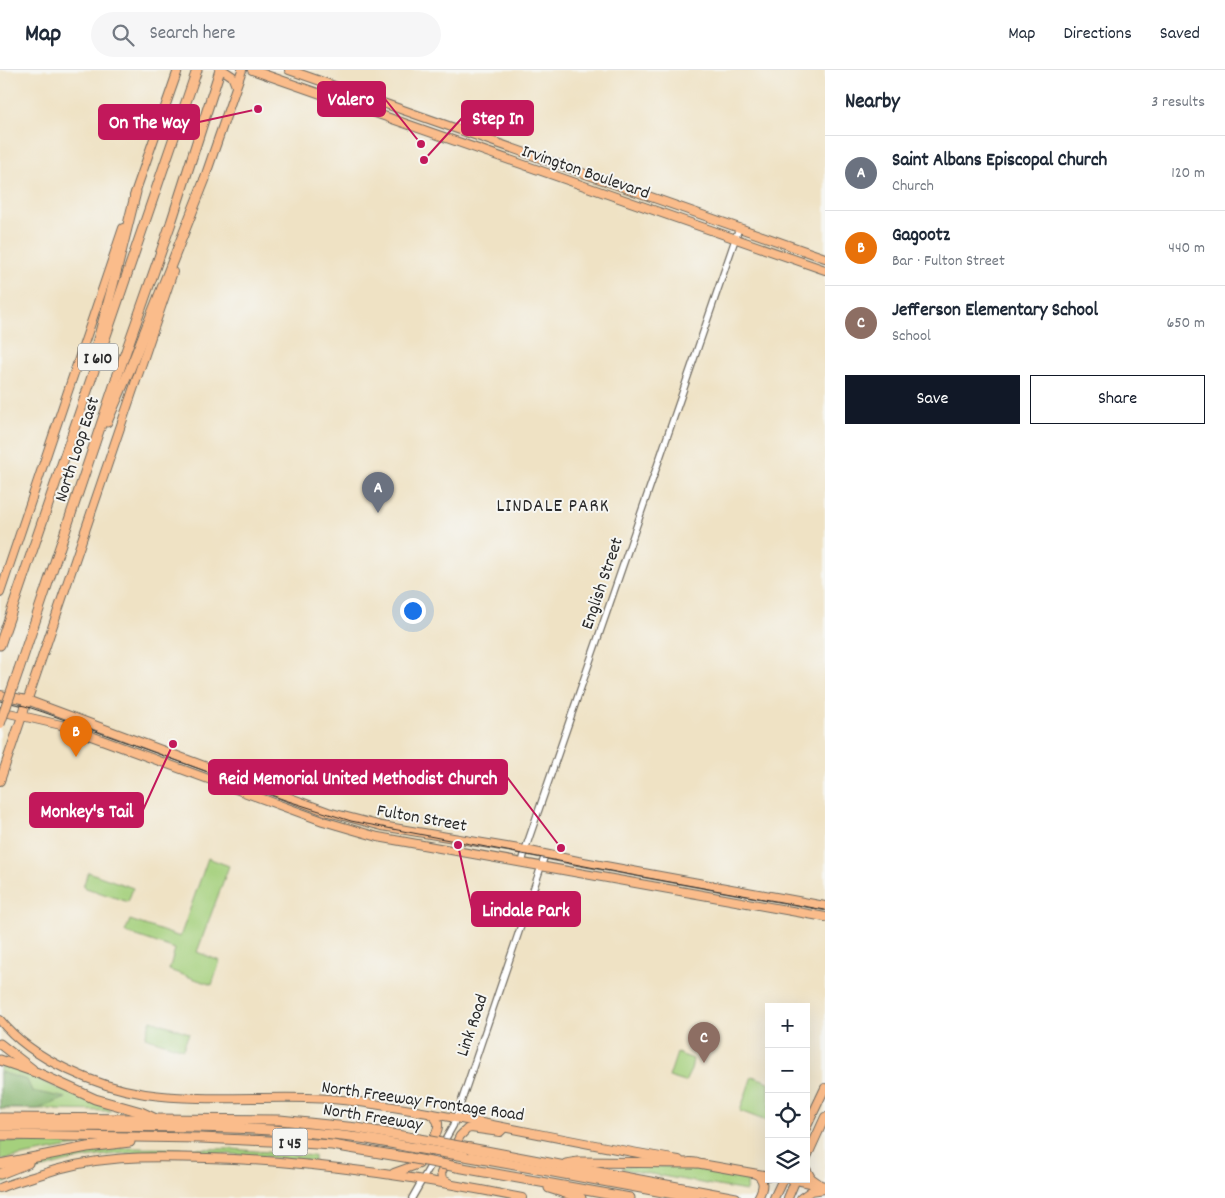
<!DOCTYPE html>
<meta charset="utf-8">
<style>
:root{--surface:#fff;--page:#f6f6f7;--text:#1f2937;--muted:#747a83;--line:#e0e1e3;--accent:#111827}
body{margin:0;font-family:Dekko,sans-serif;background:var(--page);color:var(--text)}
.controls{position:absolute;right:15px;bottom:15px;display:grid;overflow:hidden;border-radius:0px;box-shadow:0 5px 20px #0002}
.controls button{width:45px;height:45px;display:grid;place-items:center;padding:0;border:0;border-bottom:1px solid var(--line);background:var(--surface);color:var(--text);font:25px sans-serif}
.you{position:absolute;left:412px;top:540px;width:18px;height:18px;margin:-12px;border:4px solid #fff;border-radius:50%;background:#1a73e8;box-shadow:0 0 0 8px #1a73e833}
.badge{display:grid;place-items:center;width:32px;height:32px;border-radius:50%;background:var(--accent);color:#fff;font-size:16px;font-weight:700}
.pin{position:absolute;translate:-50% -41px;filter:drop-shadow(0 1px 2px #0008)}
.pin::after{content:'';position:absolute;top:26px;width:18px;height:15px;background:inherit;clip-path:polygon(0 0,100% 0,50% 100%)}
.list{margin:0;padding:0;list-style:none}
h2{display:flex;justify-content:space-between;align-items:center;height:65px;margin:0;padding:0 20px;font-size:21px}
h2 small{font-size:16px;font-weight:400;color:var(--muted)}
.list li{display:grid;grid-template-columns:32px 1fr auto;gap:15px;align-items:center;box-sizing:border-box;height:75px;padding:0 20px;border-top:1px solid var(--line)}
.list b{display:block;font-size:19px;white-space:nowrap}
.list p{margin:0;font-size:16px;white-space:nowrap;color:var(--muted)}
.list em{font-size:16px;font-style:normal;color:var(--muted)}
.actions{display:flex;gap:10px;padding:15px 20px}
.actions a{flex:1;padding:11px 0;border:1px solid var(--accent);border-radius:0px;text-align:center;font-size:18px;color:var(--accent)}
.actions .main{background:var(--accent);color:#fff}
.icon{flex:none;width:28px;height:28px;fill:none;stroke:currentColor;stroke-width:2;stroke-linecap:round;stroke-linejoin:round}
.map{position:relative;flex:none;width:825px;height:1128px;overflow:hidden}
header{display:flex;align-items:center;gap:30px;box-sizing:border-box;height:70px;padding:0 25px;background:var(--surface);border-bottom:1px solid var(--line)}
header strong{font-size:24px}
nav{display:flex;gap:28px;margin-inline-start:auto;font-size:18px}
.search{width:350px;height:45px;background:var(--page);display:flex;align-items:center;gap:12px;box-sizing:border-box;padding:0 18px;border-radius:28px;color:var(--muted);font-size:19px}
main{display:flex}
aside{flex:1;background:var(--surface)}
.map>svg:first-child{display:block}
.green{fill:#a5d07d;stroke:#687e54}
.forest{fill:#84b26c;stroke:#586e4c}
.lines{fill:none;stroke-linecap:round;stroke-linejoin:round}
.minor-casing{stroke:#706b61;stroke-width:8}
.major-casing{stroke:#706b61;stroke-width:10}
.highway-casing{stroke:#706b61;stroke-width:11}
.minor{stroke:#fff;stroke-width:5.5}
.major{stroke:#fabc8b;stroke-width:8}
.highway{stroke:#fabc8b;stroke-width:9}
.tram{stroke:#2b2b2b;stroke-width:1}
.highway-bridge-casing{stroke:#706b61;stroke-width:11;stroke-linecap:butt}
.highway-bridge{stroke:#fabc8b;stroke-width:9}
.labels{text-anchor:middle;stroke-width:4;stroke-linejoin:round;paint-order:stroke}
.shield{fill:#f6f6f2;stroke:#686867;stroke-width:1}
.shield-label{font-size:16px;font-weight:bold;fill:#2b2b2b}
.street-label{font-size:18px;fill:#2b2b2b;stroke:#f6f6f2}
.neighbourhood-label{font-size:19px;letter-spacing:1px;fill:#2b2b2b;stroke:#f6f6f2}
.leader{fill:none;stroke:#c2185b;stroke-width:2}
.callout-dot{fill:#c2185b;stroke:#f6f6f2;stroke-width:2}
.callout{fill:#c2185b;stroke:#c2185b;stroke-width:2}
.callout-label{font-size:19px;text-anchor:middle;font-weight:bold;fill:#fff}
</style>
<header>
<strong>Map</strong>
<div class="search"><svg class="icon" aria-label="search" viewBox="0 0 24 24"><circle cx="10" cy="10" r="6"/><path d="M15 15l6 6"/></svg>Search here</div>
<nav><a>Map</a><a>Directions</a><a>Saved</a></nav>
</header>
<main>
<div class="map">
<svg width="825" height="1128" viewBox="0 0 825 1128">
<rect width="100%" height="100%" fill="#f6f6f2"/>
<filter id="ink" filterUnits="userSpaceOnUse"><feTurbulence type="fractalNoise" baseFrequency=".02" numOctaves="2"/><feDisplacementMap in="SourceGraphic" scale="10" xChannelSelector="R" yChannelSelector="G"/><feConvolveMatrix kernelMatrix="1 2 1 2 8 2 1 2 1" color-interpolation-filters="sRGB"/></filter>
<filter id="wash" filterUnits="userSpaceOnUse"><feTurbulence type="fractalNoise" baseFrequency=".0096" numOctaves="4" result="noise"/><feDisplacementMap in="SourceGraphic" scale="20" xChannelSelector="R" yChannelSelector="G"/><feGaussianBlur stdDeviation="1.12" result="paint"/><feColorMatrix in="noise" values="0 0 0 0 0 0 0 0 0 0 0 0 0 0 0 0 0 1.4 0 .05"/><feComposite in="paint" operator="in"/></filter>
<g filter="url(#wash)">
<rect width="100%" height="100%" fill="#efe2c4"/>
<!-- green -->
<g class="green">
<path d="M 208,788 L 229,796 L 197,882 L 220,891 L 212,915 L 169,900 L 175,879 L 125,862 L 130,850 L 180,867 Z"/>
<path d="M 88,802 L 133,818 L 128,832 L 83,817 Z"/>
<path d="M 151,950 L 189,963 L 183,979 L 145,967 Z"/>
<path d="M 677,983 L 693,989 L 691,1000 L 685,1012 L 669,1007 Z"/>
<path d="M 0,995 L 14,999 L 83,1029 L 111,1039 L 111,1041 L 56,1040 L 55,1039 L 0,1039 Z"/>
<path d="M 752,1006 L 769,1012 L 769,1052 L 740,1041 Z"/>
<path d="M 0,1071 L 92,1073 L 0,1090 Z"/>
<path d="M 124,1078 L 232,1079 L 314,1086 L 314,1091 C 236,1084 142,1074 65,1092 C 43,1098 21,1106 0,1115 L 0,1109 L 23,1099 L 64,1088 L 85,1083 Z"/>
<path d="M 623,1096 L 694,1097 L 749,1107 L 746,1121 L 623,1099 Z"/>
</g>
<!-- forest -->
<path class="forest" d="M 0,1002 L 27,1010 L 32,1021 L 66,1028 L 38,1039 L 0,1038 Z"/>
</g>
<g filter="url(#ink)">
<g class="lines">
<defs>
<g id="minor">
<path d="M 522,793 L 526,777 L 739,158"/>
<path d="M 412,1128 L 453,1056 L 545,785"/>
</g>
<g id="major">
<path d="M 223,0 L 232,6 L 236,16"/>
<path d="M 252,0 L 825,200"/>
<path d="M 289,0 L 825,188"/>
<path d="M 203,113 L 242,0"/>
<path d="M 134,126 L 178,0"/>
<path d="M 0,523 L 123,158"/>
<path d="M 0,625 L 27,630 L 328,742 L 382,756 L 525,780 L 578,791 L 825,836"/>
<path d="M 0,641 L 61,655 L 323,751 L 378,767 L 825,847"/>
<path d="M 0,711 L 173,202"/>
<path d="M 0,950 C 18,972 41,987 66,999 C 91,1011 118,1020 145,1024 C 216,1034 289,1022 360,1032 C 467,1047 572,1073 679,1090"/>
<path d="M 806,1058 L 825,1018"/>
<path d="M 806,1089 L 825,1047"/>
<path d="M 690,1092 L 769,1106"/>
<path d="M 806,1099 L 811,1108 L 818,1113"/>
<path d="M 394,1103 L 419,1094 C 424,1085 440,1063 438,1053 C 437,1049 433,1046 430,1044"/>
<path d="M 756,1104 C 766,1110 763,1119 758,1128"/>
<path d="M 791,1109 L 825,1116"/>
<path d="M 449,1113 L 442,1109 L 441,1103 L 460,1066 L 467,1059 L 471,1058 L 500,1062 L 504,1058"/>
<path d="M 0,1118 C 11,1113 24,1110 36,1106 C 95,1085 146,1086 207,1088 C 313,1091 418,1107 522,1128"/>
<path d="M 774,1128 L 783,1109"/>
<path d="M 788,1128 L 796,1109"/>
<path d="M 801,1128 L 811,1121 L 825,1119"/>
</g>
<g id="highway">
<path d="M 96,277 L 114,211 L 136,122"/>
<path d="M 107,352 L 130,299 L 205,109"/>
<path d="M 0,575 L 197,0"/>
<path d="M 19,599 L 118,304 L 171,153 L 220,0"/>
<path d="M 0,974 L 32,999"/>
<path d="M 0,990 L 38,1003 L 95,1029 L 141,1042 L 154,1048"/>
<path d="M 0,1048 L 280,1050 L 357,1058 L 419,1069"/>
<path d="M 0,1056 C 116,1057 236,1053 351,1067 C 372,1069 394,1074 415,1078"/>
<path d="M 0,1065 L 201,1068 L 270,1071 L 332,1075 L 410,1088"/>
<path d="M 470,1078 L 736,1128"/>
<path d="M 465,1086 L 696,1128"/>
<path d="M 0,1094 L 87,1077 L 130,1072"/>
<path d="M 566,1094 L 578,1092 L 696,1093"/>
<path d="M 457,1097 L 630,1128"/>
<path d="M 0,1104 L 28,1093"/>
<path d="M 549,1118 L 581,1128"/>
</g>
</defs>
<!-- minor casing -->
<use href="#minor" class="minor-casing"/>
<!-- major casing -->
<use href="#major" class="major-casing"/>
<!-- highway casing -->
<use href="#highway" class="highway-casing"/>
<!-- minor -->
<use href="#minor" class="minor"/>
<!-- major -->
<use href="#major" class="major"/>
<!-- highway -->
<use href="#highway" class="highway"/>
<!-- tram -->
<path class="tram" d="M 0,631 L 25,636 L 43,642 L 285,730 L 351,751 L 626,804 L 825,840"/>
<defs>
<g id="highway-bridge">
<path d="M 0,654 L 19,599"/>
<path d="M 419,1069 L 470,1078"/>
<path d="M 415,1078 L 465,1086"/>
<path d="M 410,1088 L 457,1097"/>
</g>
</defs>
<!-- highway-bridge casing -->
<use href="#highway-bridge" class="highway-bridge-casing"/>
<!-- highway-bridge -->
<use href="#highway-bridge" class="highway-bridge"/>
</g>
</g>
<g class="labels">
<!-- shield labels -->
<g class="shield">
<rect x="78" y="273.5" width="40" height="27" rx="4"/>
<rect x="272.5" y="1058.5" width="35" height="27" rx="4"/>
</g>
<g class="shield-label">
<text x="98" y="293">I 610</text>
<text x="290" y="1078">I 45</text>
</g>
<!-- street labels -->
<g class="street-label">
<text transform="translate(586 101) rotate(19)" y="6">Irvington Boulevard</text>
<text transform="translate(76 379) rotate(-72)" y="6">North Loop East</text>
<text transform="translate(601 513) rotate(-71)" y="6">English Street</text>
<text transform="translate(422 747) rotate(10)" y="6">Fulton Street</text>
<text transform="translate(471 955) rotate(-71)" y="6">Link Road</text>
<text transform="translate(423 1030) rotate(8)" y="6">North Freeway Frontage Road</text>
<text transform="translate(373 1046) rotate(9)" y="6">North Freeway</text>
</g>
<!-- neighbourhood labels -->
<g class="neighbourhood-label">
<text x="553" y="441">LINDALE PARK</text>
</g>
</g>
<!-- callouts -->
<path class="leader" d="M421 74L385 29M424 90L462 48M258 39L199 52M561 778L507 707M173 674L143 740M458 775L472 839"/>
<g class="callout-dot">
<circle cx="421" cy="74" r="5"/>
<circle cx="424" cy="90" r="5"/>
<circle cx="258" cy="39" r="5"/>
<circle cx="561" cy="778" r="5"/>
<circle cx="173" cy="674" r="5"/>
<circle cx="458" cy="775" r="5"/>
</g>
<g class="callout">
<rect x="318" y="12" width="67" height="34" rx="5"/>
<rect x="462" y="31" width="71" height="34" rx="5"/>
<rect x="99" y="35" width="100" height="34" rx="5"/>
<rect x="209" y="690" width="298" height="34" rx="5"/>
<rect x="30" y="723" width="113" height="34" rx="5"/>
<rect x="472" y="822" width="108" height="34" rx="5"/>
</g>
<g class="callout-label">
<text x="351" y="35">Valero</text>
<text x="498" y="54">Step In</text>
<text x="149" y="58">On The Way</text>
<text x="358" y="714">Reid Memorial United Methodist Church</text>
<text x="87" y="747">Monkey's Tail</text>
<text x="526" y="846">Lindale Park</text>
</g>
</svg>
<div class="controls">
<button>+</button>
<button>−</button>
<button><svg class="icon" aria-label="locate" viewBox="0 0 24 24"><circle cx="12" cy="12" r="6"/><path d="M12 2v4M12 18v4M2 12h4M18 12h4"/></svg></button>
<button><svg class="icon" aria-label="layers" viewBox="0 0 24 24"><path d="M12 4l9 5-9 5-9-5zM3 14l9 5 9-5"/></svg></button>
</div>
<div class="you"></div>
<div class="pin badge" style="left:378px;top:443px;background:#6b7280">A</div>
<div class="pin badge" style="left:76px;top:687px;background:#e8710a">B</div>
<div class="pin badge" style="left:704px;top:993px;background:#8d6e63">C</div>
</div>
<aside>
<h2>Nearby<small>3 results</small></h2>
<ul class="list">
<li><span class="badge" style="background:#6b7280">A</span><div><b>Saint Albans Episcopal Church</b><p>Church</p></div><em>120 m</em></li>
<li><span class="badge" style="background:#e8710a">B</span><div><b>Gagootz</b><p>Bar · Fulton Street</p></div><em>440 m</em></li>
<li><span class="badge" style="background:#8d6e63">C</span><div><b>Jefferson Elementary School</b><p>School</p></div><em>650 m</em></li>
</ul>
<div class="actions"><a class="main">Save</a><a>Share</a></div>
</aside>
</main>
